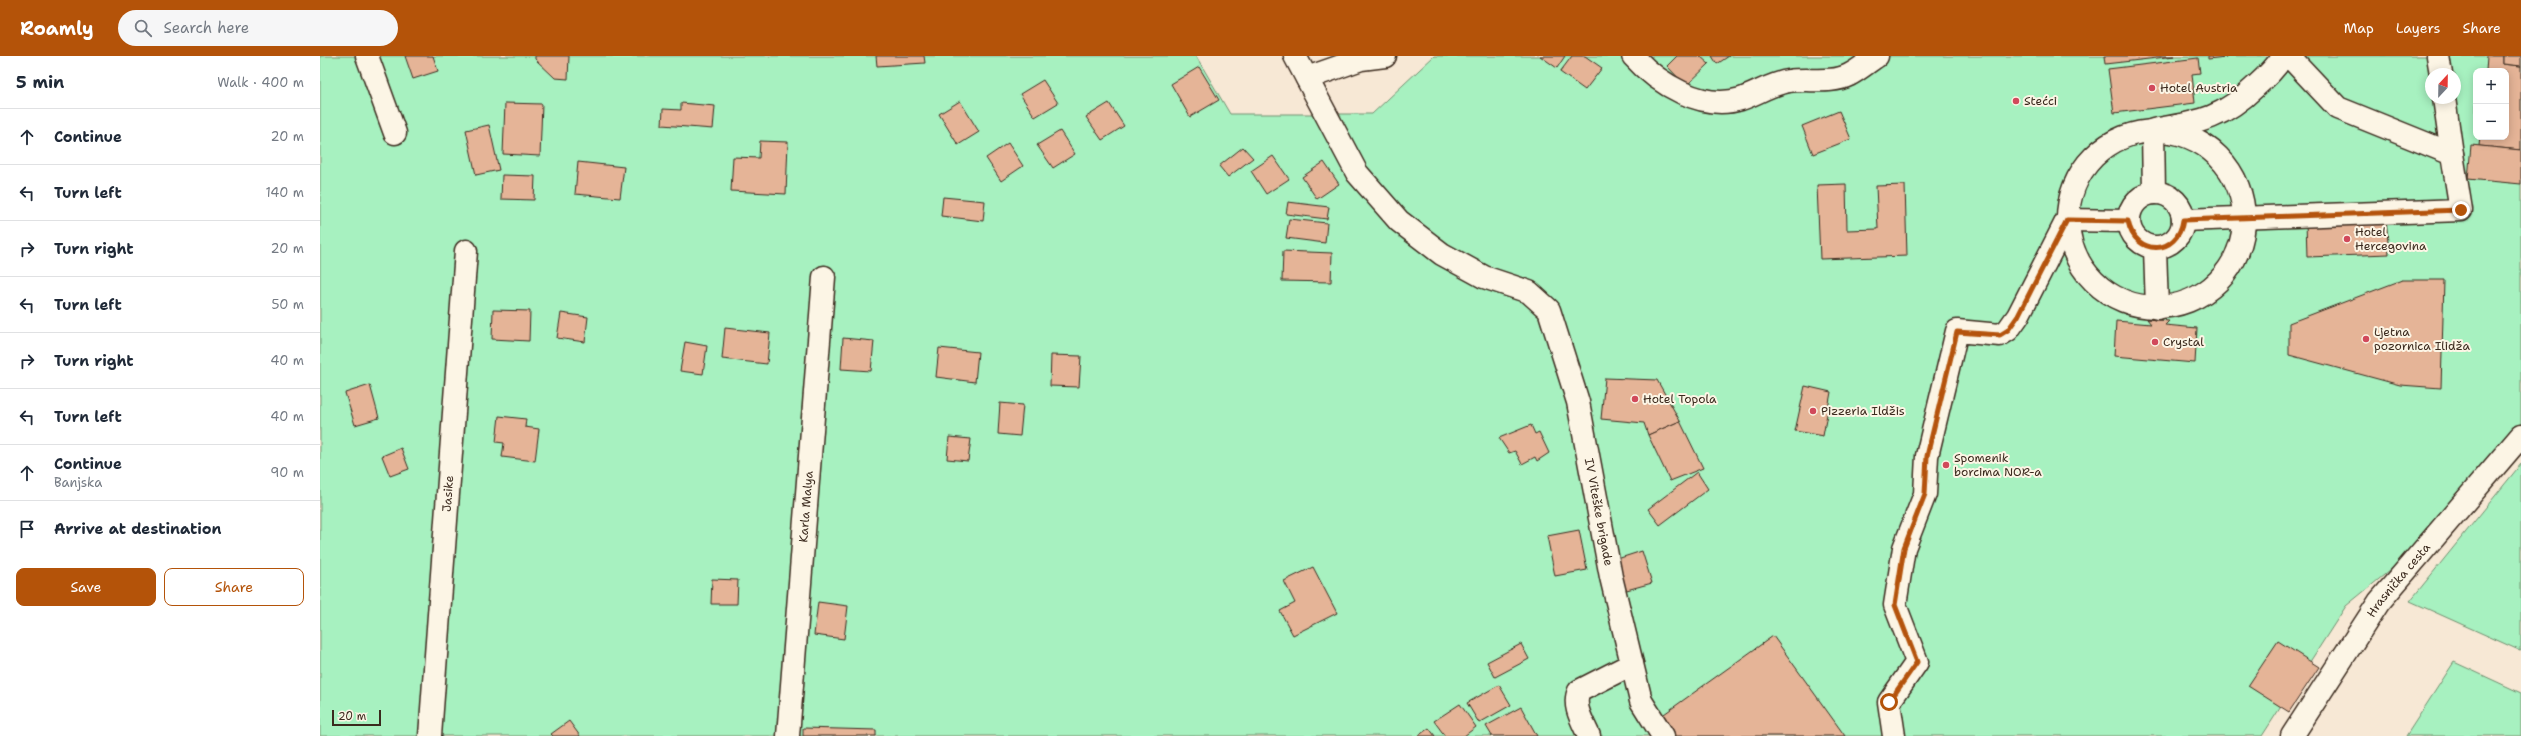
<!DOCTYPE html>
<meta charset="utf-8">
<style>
:root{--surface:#fff;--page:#f6f6f7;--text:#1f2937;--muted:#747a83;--line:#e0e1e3;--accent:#b45309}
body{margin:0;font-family:"Shantell Sans",sans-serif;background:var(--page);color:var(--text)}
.controls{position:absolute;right:12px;top:12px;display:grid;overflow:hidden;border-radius:8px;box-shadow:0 2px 10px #0003}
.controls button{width:36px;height:36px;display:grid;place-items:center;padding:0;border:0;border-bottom:1px solid var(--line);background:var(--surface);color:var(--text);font:20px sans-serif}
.compass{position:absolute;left:2105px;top:12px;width:36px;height:36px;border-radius:50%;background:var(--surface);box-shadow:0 2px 10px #0003;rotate:22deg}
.scale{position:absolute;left:12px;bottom:10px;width:49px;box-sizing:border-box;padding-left:4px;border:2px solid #3b2a1e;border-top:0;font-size:11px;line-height:14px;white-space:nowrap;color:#3b2a1e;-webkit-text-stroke:3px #fcf5e5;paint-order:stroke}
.stop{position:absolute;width:12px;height:12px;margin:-9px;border:3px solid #b45309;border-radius:50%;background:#fff}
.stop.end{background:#b45309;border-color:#fff;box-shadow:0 1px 4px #0008}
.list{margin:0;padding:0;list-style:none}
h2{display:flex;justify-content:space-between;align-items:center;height:52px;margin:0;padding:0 16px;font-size:17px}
h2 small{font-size:13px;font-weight:400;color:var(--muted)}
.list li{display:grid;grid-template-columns:26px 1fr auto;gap:12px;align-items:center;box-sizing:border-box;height:56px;padding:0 16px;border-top:1px solid var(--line)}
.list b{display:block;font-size:15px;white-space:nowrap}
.list p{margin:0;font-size:13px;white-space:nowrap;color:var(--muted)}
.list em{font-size:13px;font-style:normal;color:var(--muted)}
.actions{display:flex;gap:8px;padding:12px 16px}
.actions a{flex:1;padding:9px 0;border:1px solid var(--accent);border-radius:8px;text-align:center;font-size:14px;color:var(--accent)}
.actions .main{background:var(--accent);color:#fff}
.icon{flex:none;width:22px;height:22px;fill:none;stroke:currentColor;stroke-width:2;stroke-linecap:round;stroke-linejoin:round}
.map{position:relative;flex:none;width:2201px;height:680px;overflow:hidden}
header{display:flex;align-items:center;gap:24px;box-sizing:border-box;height:56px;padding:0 20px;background:var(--accent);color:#fff}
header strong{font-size:19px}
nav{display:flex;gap:22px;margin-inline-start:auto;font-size:14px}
.search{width:280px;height:36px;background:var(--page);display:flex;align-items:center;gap:10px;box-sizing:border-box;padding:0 14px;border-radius:22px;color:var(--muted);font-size:15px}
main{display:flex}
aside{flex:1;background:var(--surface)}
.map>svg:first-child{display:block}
.green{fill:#a7f1c0;stroke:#718e6f;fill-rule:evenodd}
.building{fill:#e5b497;stroke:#3b2a1e}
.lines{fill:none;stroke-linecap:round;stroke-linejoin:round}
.minor-casing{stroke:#3b2a1e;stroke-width:25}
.minor{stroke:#fcf5e5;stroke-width:22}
.route{stroke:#b45309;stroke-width:5}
.poi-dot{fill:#d1495b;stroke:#fcf5e5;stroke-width:1.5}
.labels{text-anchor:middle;stroke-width:4;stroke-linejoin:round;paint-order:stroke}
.poi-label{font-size:12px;fill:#3b2a1e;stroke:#fcf5e5;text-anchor:start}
.street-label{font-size:12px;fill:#3b2a1e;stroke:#fcf5e5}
</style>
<header>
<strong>Roamly</strong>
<div class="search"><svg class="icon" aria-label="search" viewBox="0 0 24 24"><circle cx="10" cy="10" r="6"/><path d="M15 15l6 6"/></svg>Search here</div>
<nav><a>Map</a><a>Layers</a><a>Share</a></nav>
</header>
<main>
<aside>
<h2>5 min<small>Walk · 400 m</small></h2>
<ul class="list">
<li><svg class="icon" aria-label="ahead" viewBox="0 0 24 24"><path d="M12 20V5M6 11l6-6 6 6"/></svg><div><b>Continue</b></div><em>20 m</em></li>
<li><svg class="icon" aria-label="left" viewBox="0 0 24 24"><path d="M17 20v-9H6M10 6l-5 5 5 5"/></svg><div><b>Turn left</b></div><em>140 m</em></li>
<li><svg class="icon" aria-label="right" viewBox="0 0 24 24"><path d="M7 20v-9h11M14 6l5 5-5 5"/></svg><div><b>Turn right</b></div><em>20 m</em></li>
<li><svg class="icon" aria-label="left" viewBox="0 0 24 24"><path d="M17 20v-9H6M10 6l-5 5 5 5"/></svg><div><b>Turn left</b></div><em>50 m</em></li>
<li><svg class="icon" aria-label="right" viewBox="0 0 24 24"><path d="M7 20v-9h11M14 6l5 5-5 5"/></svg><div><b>Turn right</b></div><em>40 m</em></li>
<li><svg class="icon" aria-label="left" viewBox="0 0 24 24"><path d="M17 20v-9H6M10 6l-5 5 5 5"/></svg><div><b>Turn left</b></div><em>40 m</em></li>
<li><svg class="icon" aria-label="ahead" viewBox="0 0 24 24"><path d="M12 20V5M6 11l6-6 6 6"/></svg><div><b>Continue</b><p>Banjska</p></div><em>90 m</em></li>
<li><svg class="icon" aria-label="arrive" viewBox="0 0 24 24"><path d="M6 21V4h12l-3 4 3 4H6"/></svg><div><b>Arrive at destination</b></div></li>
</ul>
<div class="actions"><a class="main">Save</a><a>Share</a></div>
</aside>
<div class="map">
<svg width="2201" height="680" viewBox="0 0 2201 680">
<rect width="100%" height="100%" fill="#f7e8d5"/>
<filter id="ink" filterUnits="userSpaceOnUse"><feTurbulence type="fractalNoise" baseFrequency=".025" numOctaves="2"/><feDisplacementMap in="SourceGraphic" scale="8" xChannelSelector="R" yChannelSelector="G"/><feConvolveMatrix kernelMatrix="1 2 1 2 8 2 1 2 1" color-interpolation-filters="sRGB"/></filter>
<g filter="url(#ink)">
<!-- green -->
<g class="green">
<path d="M 0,0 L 876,0 L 910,58 L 1052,58 L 1114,0 L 2201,0 L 2201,368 L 2091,497 L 2026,550 L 1942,680 L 0,680 ZM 2156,15 L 2186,15 L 2186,81 L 2156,81 ZM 2111,18 L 2135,18 L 2135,42 L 2111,42 Z"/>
<path d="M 2201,408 L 2201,595 L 2090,545 Z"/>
<path d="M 2134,606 L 2201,637 L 2201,680 L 2086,680 Z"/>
</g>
<!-- building -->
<g class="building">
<path d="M 85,0 L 113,0 L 118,15 L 93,23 Z"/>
<path d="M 215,0 L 249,0 L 248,23 L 235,22 L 215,3 Z"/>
<path d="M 556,0 L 604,0 L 605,7 L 557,10 Z"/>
<path d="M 1220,0 L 1245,0 L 1237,12 Z"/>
<path d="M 1252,0 L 1265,0 L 1282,12 L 1265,34 L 1240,16 Z"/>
<path d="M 1357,0 L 1380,0 L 1389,8 L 1366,30 L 1347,10 Z"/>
<path d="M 1392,0 L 1409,0 L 1397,8 Z"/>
<path d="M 1784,0 L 1855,0 L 1785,8 Z"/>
<path d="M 1888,0 L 1906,0 L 1906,1 L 1888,3 Z"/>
<path d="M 2167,0 L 2183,0 L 2183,8 L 2201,10 L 2201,94 L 2159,90 L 2160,81 L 2186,81 L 2186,15 L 2166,15 Z"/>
<path d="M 2183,0 L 2201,0 L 2201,10 L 2183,8 Z"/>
<path d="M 1878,2 L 1880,17 L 1872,18 L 1875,47 L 1794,57 L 1788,13 Z"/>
<path d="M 879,11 L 899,44 L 870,61 L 851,28 Z"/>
<path d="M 723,24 L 738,47 L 715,61 L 700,38 Z"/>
<path d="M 640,45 L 659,76 L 638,89 L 619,58 Z"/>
<path d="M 185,47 L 222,48 L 220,100 L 183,98 Z"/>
<path d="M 361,47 L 395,50 L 393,73 L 342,69 L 343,53 L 361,54 Z"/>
<path d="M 789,47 L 804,70 L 782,84 L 766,61 Z"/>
<path d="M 1519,55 L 1531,83 L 1493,98 L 1482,70 Z"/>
<path d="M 169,69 L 179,114 L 156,119 L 146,74 Z"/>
<path d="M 740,75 L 755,98 L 733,112 L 717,89 Z"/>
<path d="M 440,85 L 468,86 L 466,138 L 411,135 L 413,101 L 439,102 Z"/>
<path d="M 688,87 L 703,110 L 681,125 L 666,102 Z"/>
<path d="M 2151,89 L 2201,94 L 2201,128 L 2148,123 Z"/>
<path d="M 923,91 L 933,102 L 908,121 L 899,110 Z"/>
<path d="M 953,100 L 969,123 L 946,138 L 931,115 Z"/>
<path d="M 258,106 L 304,111 L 300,142 L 255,138 Z"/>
<path d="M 1004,106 L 1019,128 L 997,143 L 982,121 Z"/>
<path d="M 182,119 L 215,120 L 214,144 L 181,143 Z"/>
<path d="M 1526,128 L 1527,174 L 1558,173 L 1556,130 L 1585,129 L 1587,200 L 1500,203 L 1497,129 Z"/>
<path d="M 623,141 L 665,145 L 663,165 L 621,160 Z"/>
<path d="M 968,146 L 1009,151 L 1007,163 L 966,158 Z"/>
<path d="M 969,163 L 1007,167 L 1005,187 L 966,182 Z"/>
<path d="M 2066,163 L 2069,198 L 1987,201 L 1986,165 Z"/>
<path d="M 963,195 L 1012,197 L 1011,226 L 962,225 Z"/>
<path d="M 2082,224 L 2124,224 L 2121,332 L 2080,329 L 1969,299 L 1969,267 Z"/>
<path d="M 173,254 L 210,255 L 209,285 L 172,283 Z"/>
<path d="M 241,257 L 268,261 L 265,286 L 237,282 Z"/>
<path d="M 1827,263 L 1849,265 L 1845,269 L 1877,272 L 1875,307 L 1794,300 L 1796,265 L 1831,268 Z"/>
<path d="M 405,272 L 450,277 L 447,308 L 402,303 Z"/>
<path d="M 523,282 L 554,285 L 551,315 L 521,313 Z"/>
<path d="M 365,286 L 387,290 L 383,318 L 360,315 Z"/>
<path d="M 619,292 L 658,296 L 655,326 L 616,321 Z"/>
<path d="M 731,299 L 761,300 L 759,331 L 730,330 Z"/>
<path d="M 1285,322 L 1337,324 L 1360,365 L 1328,379 L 1324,367 L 1281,363 Z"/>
<path d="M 50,329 L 59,362 L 35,369 L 25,337 Z"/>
<path d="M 1485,330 L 1511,336 L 1503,380 L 1475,375 Z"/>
<path d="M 680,347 L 703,349 L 700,380 L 678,378 Z"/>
<path d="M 179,360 L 206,363 L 205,371 L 219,373 L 215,405 L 182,401 L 184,387 L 176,386 Z"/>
<path d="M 1360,365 L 1383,412 L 1350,425 L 1328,379 Z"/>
<path d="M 1211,369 L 1215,378 L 1219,376 L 1229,397 L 1217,405 L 1215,401 L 1202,408 L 1195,395 L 1189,397 L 1179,382 Z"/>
<path d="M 629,381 L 651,383 L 648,405 L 627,403 Z"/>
<path d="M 81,392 L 89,413 L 70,420 L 62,400 Z"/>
<path d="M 1377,416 L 1388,433 L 1340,469 L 1328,453 Z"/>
<path d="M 1259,474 L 1267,514 L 1235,520 L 1227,480 Z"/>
<path d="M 1322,495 L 1332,527 L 1303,535 L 1294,504 Z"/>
<path d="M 993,511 L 1017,557 L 973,579 L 960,555 L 975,547 L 964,525 Z"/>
<path d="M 392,523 L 418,524 L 417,548 L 391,548 Z"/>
<path d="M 498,546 L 528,550 L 524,583 L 494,579 Z"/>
<path d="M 1453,580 L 1525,680 L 1350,680 L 1337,663 Z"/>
<path d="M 1958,585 L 1999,611 L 1969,656 L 1928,630 Z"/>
<path d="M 1201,588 L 1209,603 L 1175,621 L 1167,606 Z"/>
<path d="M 1179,629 L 1191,649 L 1159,667 L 1147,647 Z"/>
<path d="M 1140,648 L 1156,671 L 1144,680 L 1125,680 L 1114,665 Z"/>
<path d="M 1201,651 L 1217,680 L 1172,680 L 1166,670 Z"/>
<path d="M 249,665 L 260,680 L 233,680 L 231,678 Z"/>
<path d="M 483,672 L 556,674 L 556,680 L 483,680 Z"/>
<path d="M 1109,672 L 1115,680 L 1098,680 Z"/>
</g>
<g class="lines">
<defs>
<g id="minor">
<path d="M 47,0 L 75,77"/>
<path id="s1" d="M 975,0 L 1037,117 L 1079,165 L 1122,198 L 1164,221 L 1209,236 L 1229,254 L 1258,346 L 1291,521 L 1321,645 L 1343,680"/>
<path d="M 1313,0 C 1338,28 1382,55 1421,43 C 1436,38 1453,27 1469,25 C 1488,22 1511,28 1529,19 C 1539,14 1548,6 1557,0"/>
<path d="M 2118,0 L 2121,18"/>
<path d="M 987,22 L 1041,3 L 1065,0"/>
<path d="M 2124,42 L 2132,98"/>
<circle cx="1836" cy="163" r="88"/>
<circle cx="1836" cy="164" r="27"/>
<path d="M 1834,137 L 1833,74 C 1879,66 1901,64 1936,30 C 1946,21 1956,12 1963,0"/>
<path d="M 1863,164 L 2141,154 L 2132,98 L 2018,52 L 1969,0"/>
<path d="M 1835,192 L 1837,252"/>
<path id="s2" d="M 110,680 L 146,195"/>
<path id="s3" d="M 468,680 L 504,221"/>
<path d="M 1269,680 C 1263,666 1252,650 1259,635 L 1312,608"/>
<path d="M 1574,680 L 1569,646 L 1597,606 L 1575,549 L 1584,492 L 1605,438 L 1607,400 L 1637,275 L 1680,279 L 1688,274 L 1698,260 L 1747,164 L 1808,165"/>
<path id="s4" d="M 1972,680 L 2059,546 L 2201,380"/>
</g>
</defs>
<!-- minor casing -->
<use href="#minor" class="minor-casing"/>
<!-- minor -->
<use href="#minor" class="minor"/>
</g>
</g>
<g class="lines" filter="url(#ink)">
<!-- route -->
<path class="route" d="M 1569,646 L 1597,606 L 1575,549 L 1584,492 L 1605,438 L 1607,400 L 1637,276 L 1680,279 L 1688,274 L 1698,260 L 1747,164 L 1808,165 C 1815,201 1858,200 1863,164 L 2141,154"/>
</g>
<!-- markers -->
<g class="poi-dot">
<circle cx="1832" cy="32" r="4"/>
<circle cx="1696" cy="45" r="4"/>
<circle cx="2027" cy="183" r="4"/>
<circle cx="2046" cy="283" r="4"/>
<circle cx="1835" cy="286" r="4"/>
<circle cx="1315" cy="343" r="4"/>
<circle cx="1493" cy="355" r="4"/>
<circle cx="1626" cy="409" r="4"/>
</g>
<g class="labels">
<!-- poi labels -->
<g class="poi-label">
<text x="1840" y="36">Hotel Austria</text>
<text x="1704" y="49">Stećci</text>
<text x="2035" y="180">Hotel<tspan x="2035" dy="14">Hercegovina</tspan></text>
<text x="2054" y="280">Ljetna<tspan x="2054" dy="14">pozornica Ilidža</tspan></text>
<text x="1843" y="290">Crystal</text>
<text x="1323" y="347">Hotel Topola</text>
<text x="1501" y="359">Pizzeria Ildžis</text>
<text x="1634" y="406">Spomenik<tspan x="1634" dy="14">borcima NOR-a</tspan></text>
</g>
<!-- street labels -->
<g class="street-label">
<text dy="4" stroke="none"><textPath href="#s2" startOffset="243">Jasike</textPath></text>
<text dy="4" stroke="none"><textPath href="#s3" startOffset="230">Karla Malya</textPath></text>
<text dy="4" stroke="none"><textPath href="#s1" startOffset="581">IV Viteške brigade</textPath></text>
<text dy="4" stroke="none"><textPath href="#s4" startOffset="189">Hrasnička cesta</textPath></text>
</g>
</g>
</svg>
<div class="controls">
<button>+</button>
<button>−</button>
</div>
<svg class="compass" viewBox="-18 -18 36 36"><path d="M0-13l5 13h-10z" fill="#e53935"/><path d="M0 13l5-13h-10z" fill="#747a83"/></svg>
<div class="scale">20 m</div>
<div class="stop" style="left:1569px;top:646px"></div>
<div class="stop end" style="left:2141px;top:154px"></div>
</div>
</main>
